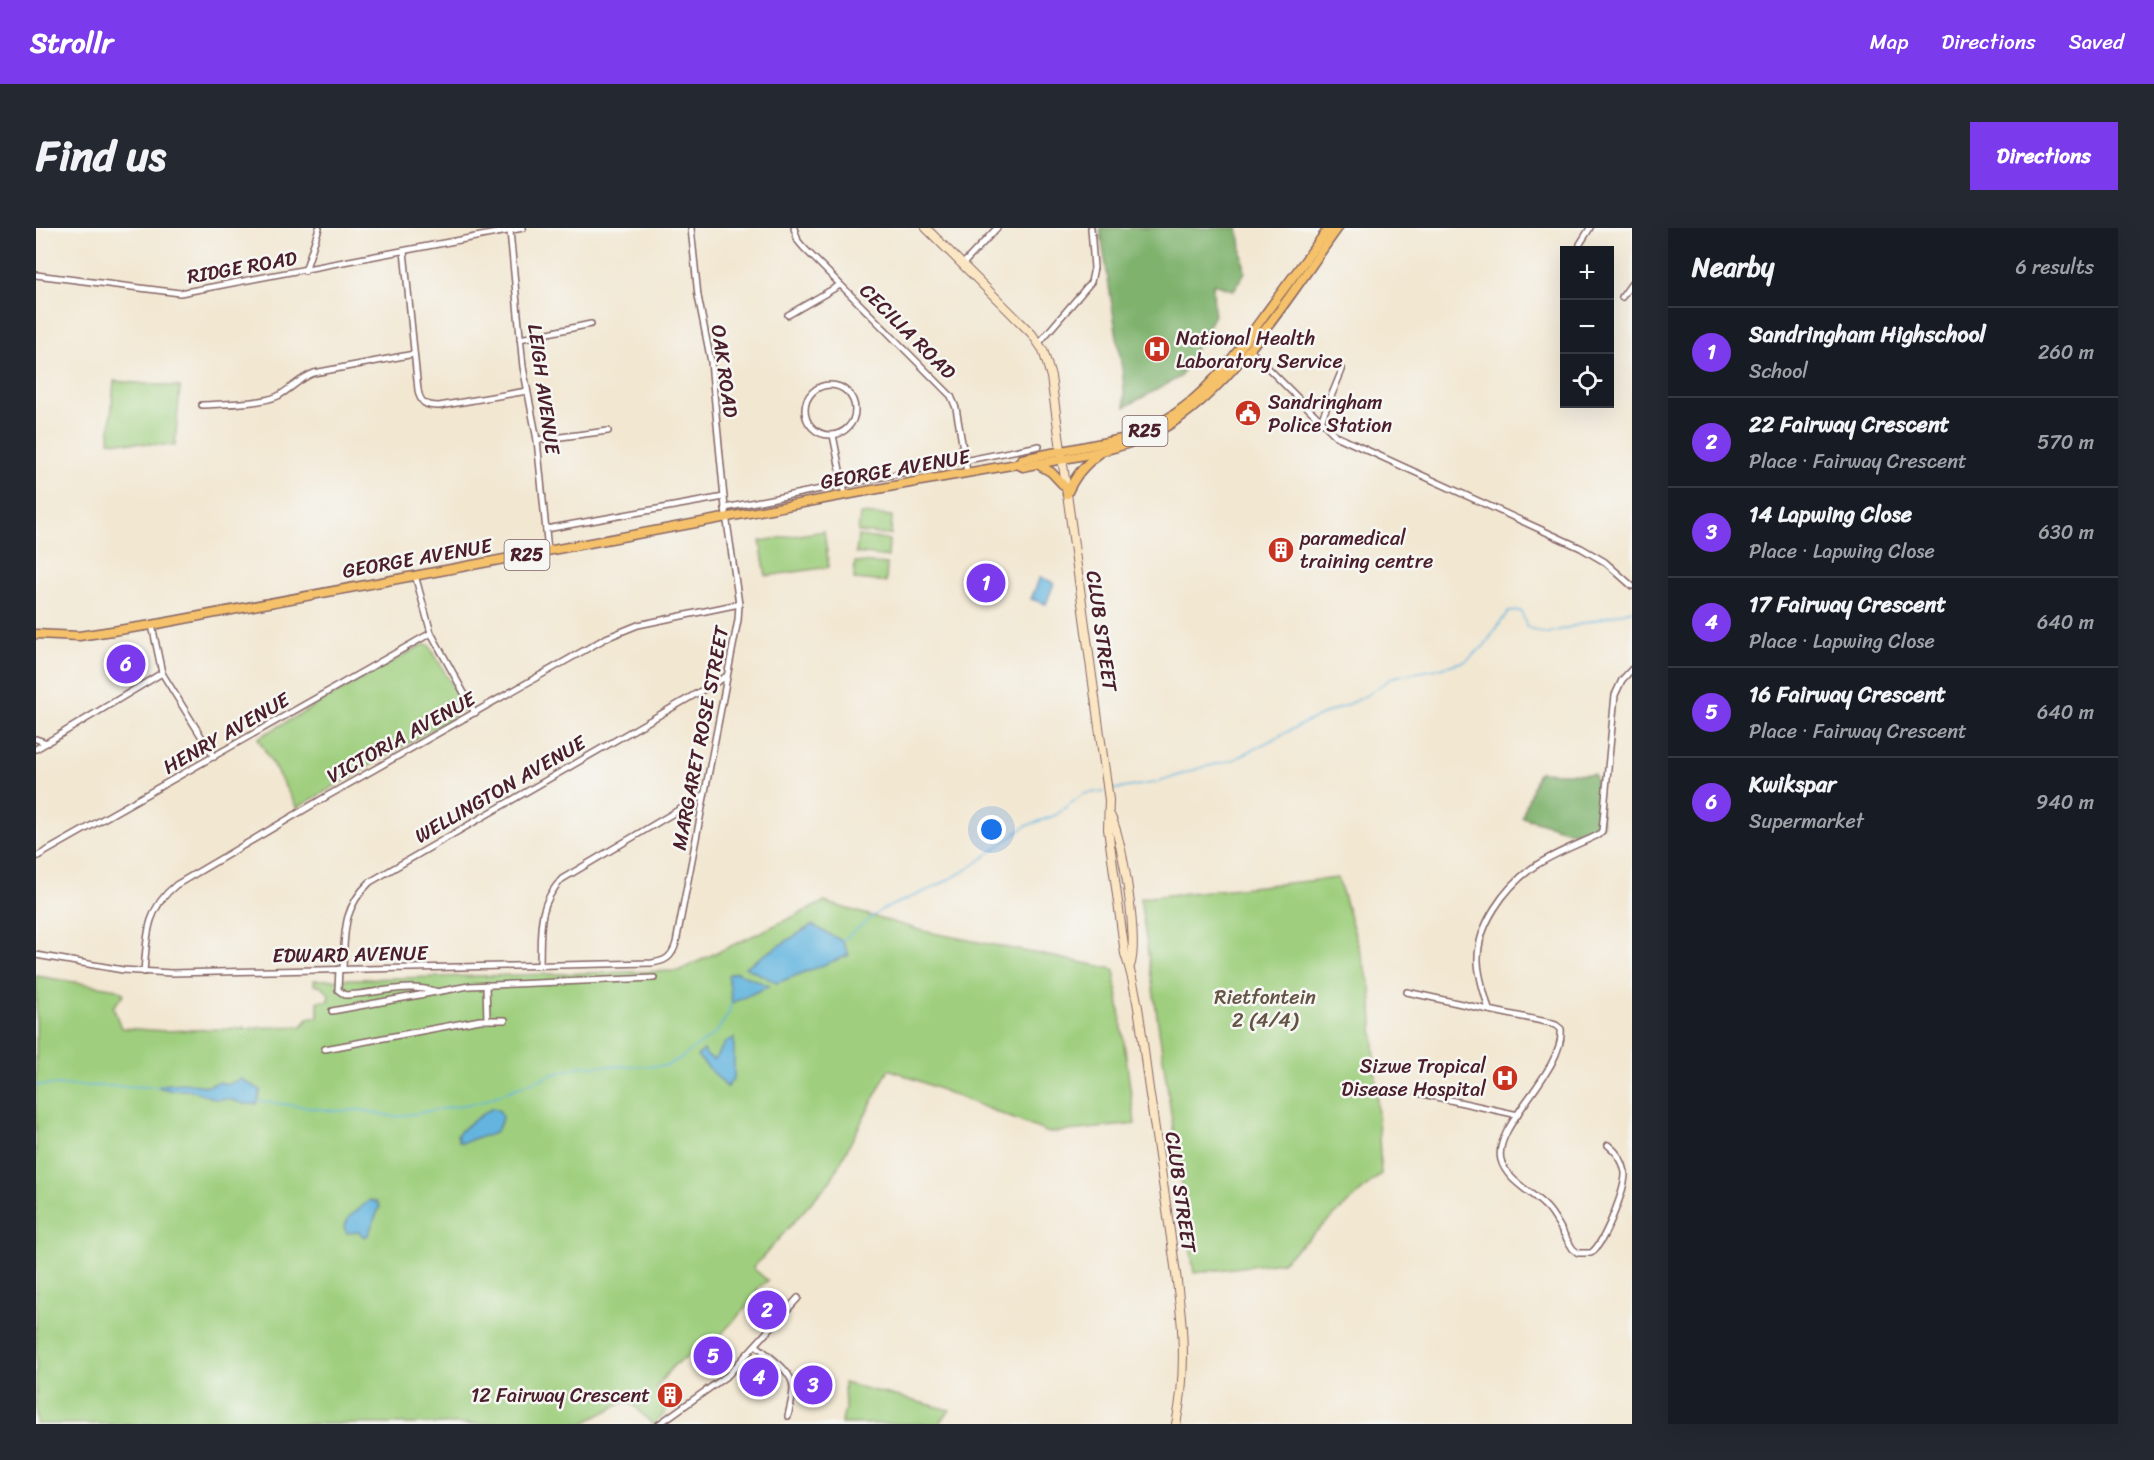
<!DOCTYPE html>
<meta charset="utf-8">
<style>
:root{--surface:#171b24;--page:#242831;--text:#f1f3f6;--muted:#9ea1a6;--line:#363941;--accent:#7c3aed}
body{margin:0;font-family:Sriracha,sans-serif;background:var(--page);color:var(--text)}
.controls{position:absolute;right:18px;top:18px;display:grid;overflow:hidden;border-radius:0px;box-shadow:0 6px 24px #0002}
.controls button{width:54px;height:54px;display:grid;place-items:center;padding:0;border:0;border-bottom:2px solid var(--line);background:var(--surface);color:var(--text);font:30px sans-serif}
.you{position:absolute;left:956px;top:602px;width:21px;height:21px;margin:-15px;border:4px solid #fff;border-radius:50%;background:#1a73e8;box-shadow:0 0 0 9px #1a73e833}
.badge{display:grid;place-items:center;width:39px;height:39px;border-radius:50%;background:var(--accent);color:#fff;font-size:20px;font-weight:700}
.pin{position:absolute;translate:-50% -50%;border:3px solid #fff;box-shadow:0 2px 6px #0006}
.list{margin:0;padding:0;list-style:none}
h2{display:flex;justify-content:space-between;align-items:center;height:78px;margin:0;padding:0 24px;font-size:26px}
h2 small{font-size:20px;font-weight:400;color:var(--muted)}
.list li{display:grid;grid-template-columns:39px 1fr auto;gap:18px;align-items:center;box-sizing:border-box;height:90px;padding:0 24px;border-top:2px solid var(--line)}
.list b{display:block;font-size:22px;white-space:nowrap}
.list p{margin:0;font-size:20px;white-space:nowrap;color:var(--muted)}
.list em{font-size:20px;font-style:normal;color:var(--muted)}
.icon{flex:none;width:33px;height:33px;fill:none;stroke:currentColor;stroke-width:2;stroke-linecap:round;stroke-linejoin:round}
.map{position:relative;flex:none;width:1596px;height:1196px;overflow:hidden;border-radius:0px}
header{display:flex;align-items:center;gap:36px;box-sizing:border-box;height:84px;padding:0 30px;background:var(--accent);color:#fff}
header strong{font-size:28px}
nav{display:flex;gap:33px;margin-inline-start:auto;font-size:21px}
.intro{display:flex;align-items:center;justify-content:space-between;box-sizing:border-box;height:144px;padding:0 36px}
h1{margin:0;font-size:42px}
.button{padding:15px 27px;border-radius:0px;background:var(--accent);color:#fff;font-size:21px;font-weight:700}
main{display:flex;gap:36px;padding:0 36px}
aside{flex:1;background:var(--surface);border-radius:0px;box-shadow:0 6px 24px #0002}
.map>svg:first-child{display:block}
.green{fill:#9fcf7e;stroke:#747754;stroke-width:1.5}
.forest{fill:#7fb26d;stroke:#64684c;stroke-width:1.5}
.water{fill:#64b5df;stroke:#576a85;stroke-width:1.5}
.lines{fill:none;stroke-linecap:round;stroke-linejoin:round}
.stream{stroke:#64b5df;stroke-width:1.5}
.street-casing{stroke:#856565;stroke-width:8}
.secondary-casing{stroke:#856565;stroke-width:10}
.primary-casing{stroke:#856565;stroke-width:11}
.street{stroke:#fff;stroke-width:5}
.secondary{stroke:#fbe6c4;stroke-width:8}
.primary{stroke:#f5c16b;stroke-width:8}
.labels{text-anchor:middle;stroke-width:5;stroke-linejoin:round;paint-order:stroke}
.shield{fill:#f6f6f2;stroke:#7e6067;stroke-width:1.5}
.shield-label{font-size:18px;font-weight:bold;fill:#4a1f2b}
.street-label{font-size:20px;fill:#4a1f2b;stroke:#f6f6f2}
.poi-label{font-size:20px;fill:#4a1f2b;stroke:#f6f6f2;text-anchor:start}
.park-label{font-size:20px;fill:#645444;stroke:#f6f6f2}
</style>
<header>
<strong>Strollr</strong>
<nav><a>Map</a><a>Directions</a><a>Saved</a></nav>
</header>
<div class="intro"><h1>Find us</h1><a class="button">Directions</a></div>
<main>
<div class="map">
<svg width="1596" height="1196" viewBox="0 0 1596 1196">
<rect width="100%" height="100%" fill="#f6f6f2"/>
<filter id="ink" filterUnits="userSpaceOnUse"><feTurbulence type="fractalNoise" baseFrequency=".0167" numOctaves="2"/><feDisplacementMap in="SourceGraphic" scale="12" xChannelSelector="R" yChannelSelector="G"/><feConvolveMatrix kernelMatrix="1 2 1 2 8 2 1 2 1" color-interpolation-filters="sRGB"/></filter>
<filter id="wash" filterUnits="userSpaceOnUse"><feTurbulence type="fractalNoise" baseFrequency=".008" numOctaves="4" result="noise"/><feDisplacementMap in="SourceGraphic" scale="24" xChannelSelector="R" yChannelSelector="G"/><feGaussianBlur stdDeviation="1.35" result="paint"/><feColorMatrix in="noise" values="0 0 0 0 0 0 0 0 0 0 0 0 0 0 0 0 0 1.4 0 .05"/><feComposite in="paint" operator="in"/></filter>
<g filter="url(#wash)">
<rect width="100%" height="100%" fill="#f2e7d1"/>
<!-- green -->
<g class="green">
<path d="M 78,153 L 144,159 L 139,218 L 73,213 Z"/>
<path d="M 824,286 L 856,288 L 855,307 L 822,304 Z"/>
<path d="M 788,303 L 793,339 L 730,348 L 724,313 Z"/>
<path d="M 822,308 L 853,312 L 852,329 L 820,325 Z"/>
<path d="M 819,334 L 851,336 L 850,354 L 818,351 Z"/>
<path d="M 386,417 L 393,417 L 428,478 L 428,483 L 261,580 L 222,510 Z"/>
<path d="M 1302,650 L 1335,760 L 1345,946 L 1246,1034 L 1158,1045 L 1104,670 Z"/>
<path d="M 788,674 L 887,703 L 1078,741 L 1099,896 L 1013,905 L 853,841 L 795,952 L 717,1040 L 732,1053 L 723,1059 L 713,1076 L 679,1113 L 638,1137 L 621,1158 L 630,1184 L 618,1196 L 616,1196 L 599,1178 L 590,1173 L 546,1196 L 0,1196 L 0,748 L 81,761 L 88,766 L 77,779 L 85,800 L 129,803 L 266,798 L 273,790 L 282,789 L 282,773 L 293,773 L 293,766 L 285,758 L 278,757 L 278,752 L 642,743 Z"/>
<path d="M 808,1155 L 914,1182 L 903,1196 L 805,1196 L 809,1181 Z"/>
</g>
<!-- forest -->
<g class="forest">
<path d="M 1064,0 L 1202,0 L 1209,44 L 1198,62 L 1177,56 L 1178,87 L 1144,149 L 1089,179 L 1087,148 Z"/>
<path d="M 1502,544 L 1558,546 L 1567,597 L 1536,604 L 1486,589 Z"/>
</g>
<!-- water -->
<g class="water">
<path d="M 1004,349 L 1018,355 L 1010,376 L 995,371 Z"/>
<path d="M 776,697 L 806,713 L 813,727 L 741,755 L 709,739 Z"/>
<path d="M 700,744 L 733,758 L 696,775 L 692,747 Z"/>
<path d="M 698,810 L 698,850 L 691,859 L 661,828 L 668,822 L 671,828 L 678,832 L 689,815 Z"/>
<path d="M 205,851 L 225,862 L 221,876 L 208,876 L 193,871 L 180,871 L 155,862 L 132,862 L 123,859 L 124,857 L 147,855 L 172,858 L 182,854 L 193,856 Z"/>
<path d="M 457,880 L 464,883 L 466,889 C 461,912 453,905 437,911 C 431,913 430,915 423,914 L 421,907 C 425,901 450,883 457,880 Z"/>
<path d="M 334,972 L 341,974 L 344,978 L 332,1007 L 328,1009 L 323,1004 L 311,1005 L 308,1000 L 313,989 Z"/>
</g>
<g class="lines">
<!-- stream -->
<g class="stream">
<path d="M 1075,562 L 1123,554 L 1164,540 L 1197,532 L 1270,494 L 1326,470 L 1357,449 L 1400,441 L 1430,433 L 1448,418 L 1472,384 L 1485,383 L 1491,399 L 1509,406 L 1596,382"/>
<path d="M 806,713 L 845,682 L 899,659 L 932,641 L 990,598 L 1020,587 L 1047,566 L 1068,563"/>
<path d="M 0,857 L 123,859"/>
<path d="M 223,873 L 300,883 L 326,882 L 359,889 L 445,874 L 515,847 L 545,838 L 630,838 L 646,829 L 680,805 L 693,785 L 695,775"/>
</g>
</g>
</g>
<g filter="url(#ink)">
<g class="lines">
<defs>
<g id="street">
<path d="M 758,0 L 762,13 L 767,19 L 915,168 L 920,180 L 931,244"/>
<path d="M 474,3 L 487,139 L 501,212 L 512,323"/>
<path d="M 1544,16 L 1554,0"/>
<path d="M 368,23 L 382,162 C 384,175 390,178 403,178 L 491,163"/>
<path d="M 926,37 L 961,0"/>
<path d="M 269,43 L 283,0"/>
<path d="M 0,47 L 144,65 L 487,0"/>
<path d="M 1586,69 L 1596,55"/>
<path d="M 752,87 L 804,57"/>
<path d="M 484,111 L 555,96"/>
<path d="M 1003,115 L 1055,54 L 1058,40 L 1055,0"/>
<path d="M 1213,121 L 1300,208 L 1545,320 L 1569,334 L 1596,358"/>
<circle cx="794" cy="182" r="25"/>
<path d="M 166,177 C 186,176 225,176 242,168 C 255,161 264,150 278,145 L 378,126"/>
<path d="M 1285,193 L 1306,142"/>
<path d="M 797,207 L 809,267"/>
<path d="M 501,212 L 572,203"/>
<path d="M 689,280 L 1003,218"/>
<path d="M 510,301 L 688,269"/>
<path d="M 379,347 L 395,405 L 439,485"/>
<path d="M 116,397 L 126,445 L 178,529"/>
<path d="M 0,511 L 11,515"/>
<path d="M 0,521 L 126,445"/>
<path d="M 0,629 L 395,405"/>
<path d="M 0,727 L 87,742 L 135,745 L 616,735 C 630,733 636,729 640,715 L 702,392 L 703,376 L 689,280 L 675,134 L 662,68 L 655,0"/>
<path d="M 504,737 C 505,703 501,677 526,651 L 668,567"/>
<path d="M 307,740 C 309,704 306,681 334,654 L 691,448"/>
<path d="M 303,741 L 302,762 L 309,767 C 340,766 368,755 399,763"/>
<path d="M 108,744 C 111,708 110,681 140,657 L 293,567 L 570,410 L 602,397 L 703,376"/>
<path d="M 450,757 L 451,792"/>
<path d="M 1371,764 L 1453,782"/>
<path d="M 296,783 L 433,758 L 618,750"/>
<path d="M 289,821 L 444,792 L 469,792"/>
<path d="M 1382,865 L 1482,887"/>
<path d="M 1572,917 C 1581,924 1587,933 1589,944 C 1590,960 1568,1016 1555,1025 L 1542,1025 L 1537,1021 C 1528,1008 1522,993 1513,982 C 1499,965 1471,954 1465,932 C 1456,898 1529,843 1525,801 L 1520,797 L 1511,794 L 1453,782 C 1449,766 1442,749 1442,733 C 1441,697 1469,660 1496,640 C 1516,626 1541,617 1562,607 L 1566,603 L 1579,467 L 1586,452 L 1596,441"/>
<path d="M 721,1118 C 732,1128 757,1143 757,1160 C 757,1169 754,1179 752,1188"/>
<path d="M 623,1196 L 692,1147 L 762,1070"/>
</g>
<g id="secondary">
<path d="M 890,0 L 996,106 L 1007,122 L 1015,149 L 1073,572 L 1072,601 L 1089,726 C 1105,773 1107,825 1115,874 C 1122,919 1128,965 1135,1010 C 1144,1074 1154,1132 1140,1196"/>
<path d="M 1074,587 C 1087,609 1103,716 1094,738"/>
</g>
<g id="primary">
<path d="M 1126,194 C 1170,169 1201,125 1230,85 C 1251,57 1272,28 1293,0"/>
<path d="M 981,236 L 986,231 L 1086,211 L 1113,202"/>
<path d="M 1001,236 L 1015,244 L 1030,260"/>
<path d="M 1031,266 C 1039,248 1048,237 1064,225"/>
<path d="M 0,406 L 43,408 L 116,397 L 879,254 L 981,236 L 987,239 C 1029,230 1073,225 1112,208 C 1188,176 1254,66 1302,0"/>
</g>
</defs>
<!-- street casing -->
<use href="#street" class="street-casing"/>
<!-- secondary casing -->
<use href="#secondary" class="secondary-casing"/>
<!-- primary casing -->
<use href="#primary" class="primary-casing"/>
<!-- street -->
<use href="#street" class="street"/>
<!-- secondary -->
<use href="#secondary" class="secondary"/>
<!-- primary -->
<use href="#primary" class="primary"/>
</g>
</g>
<!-- icons -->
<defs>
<symbol id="hospital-disc" viewBox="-11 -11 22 22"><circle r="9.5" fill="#c8321e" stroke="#f6f6f2"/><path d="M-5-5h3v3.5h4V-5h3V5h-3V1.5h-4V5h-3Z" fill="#fff"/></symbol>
<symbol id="civic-disc" viewBox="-11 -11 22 22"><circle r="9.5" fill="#c8321e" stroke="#f6f6f2"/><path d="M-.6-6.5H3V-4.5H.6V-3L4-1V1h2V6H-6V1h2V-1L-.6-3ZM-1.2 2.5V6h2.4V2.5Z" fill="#fff"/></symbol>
<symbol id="building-disc" viewBox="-11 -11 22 22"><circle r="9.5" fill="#c8321e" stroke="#f6f6f2"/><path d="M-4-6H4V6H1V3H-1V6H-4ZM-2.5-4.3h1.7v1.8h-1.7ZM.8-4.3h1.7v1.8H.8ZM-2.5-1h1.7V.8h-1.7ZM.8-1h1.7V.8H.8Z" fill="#fff"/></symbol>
</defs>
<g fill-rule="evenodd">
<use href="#hospital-disc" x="1106" y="106" width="30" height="30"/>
<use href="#civic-disc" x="1197" y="170" width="30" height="30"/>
<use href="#building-disc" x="1230" y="307" width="30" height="30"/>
<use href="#hospital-disc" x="1454" y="835" width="30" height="30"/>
<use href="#building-disc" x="619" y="1152" width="30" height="30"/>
</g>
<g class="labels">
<!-- shield labels -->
<g class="shield">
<rect x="1086.5" y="188" width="45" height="30" rx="4.5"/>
<rect x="468.5" y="312" width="45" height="30" rx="4.5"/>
</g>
<g class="shield-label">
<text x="1109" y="209">R25</text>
<text x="491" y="333">R25</text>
</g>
<!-- street labels -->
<g class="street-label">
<text transform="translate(206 39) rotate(-10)" y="7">RIDGE ROAD</text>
<text transform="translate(872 103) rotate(45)" y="7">CECILIA ROAD</text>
<text transform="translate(689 143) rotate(82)" y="7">OAK ROAD</text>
<text transform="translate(508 161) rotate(82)" y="7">LEIGH AVENUE</text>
<text transform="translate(859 241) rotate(-10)" y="7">GEORGE AVENUE</text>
<text transform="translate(381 330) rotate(-10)" y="7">GEORGE AVENUE</text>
<text transform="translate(1066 403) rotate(82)" y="7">CLUB STREET</text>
<text transform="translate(190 505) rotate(-30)" y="7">HENRY AVENUE</text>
<text transform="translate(365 509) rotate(-29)" y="7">VICTORIA AVENUE</text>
<text transform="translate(664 510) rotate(-79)" y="7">MARGARET ROSE STREET</text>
<text transform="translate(464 561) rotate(-30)" y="7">WELLINGTON AVENUE</text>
<text transform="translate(314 726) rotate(-1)" y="7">EDWARD AVENUE</text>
<text transform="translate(1145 964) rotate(82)" y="7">CLUB STREET</text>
</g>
<!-- poi labels -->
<g class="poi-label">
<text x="1140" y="117">National Health<tspan x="1140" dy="23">Laboratory Service</tspan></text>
<text x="1232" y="181">Sandringham<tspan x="1232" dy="23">Police Station</tspan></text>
<text x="1264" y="317">paramedical<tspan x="1264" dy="23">training centre</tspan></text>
<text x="1450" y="845" text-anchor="end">Sizwe Tropical<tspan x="1450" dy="23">Disease Hospital</tspan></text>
<text x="614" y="1174" text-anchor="end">12 Fairway Crescent</text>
</g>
<!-- park labels -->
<g class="park-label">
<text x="1229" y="776">Rietfontein<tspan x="1229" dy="23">2 (4/4)</tspan></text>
</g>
</g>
</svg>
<div class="controls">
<button>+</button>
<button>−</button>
<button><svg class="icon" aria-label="locate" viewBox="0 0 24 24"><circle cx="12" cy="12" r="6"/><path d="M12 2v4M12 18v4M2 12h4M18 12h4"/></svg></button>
</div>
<div class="you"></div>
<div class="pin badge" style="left:950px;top:355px">1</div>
<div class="pin badge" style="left:731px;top:1082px">2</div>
<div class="pin badge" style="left:777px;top:1157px">3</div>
<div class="pin badge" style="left:723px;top:1149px">4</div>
<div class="pin badge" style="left:677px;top:1128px">5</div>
<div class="pin badge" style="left:90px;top:436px">6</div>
</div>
<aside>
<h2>Nearby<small>6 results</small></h2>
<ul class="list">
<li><span class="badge">1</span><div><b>Sandringham Highschool</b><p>School</p></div><em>260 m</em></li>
<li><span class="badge">2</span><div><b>22 Fairway Crescent</b><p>Place · Fairway Crescent</p></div><em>570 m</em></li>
<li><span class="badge">3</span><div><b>14 Lapwing Close</b><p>Place · Lapwing Close</p></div><em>630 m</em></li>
<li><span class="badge">4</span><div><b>17 Fairway Crescent</b><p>Place · Lapwing Close</p></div><em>640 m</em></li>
<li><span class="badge">5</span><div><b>16 Fairway Crescent</b><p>Place · Fairway Crescent</p></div><em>640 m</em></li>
<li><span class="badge">6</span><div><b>Kwikspar</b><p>Supermarket</p></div><em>940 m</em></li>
</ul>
</aside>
</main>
